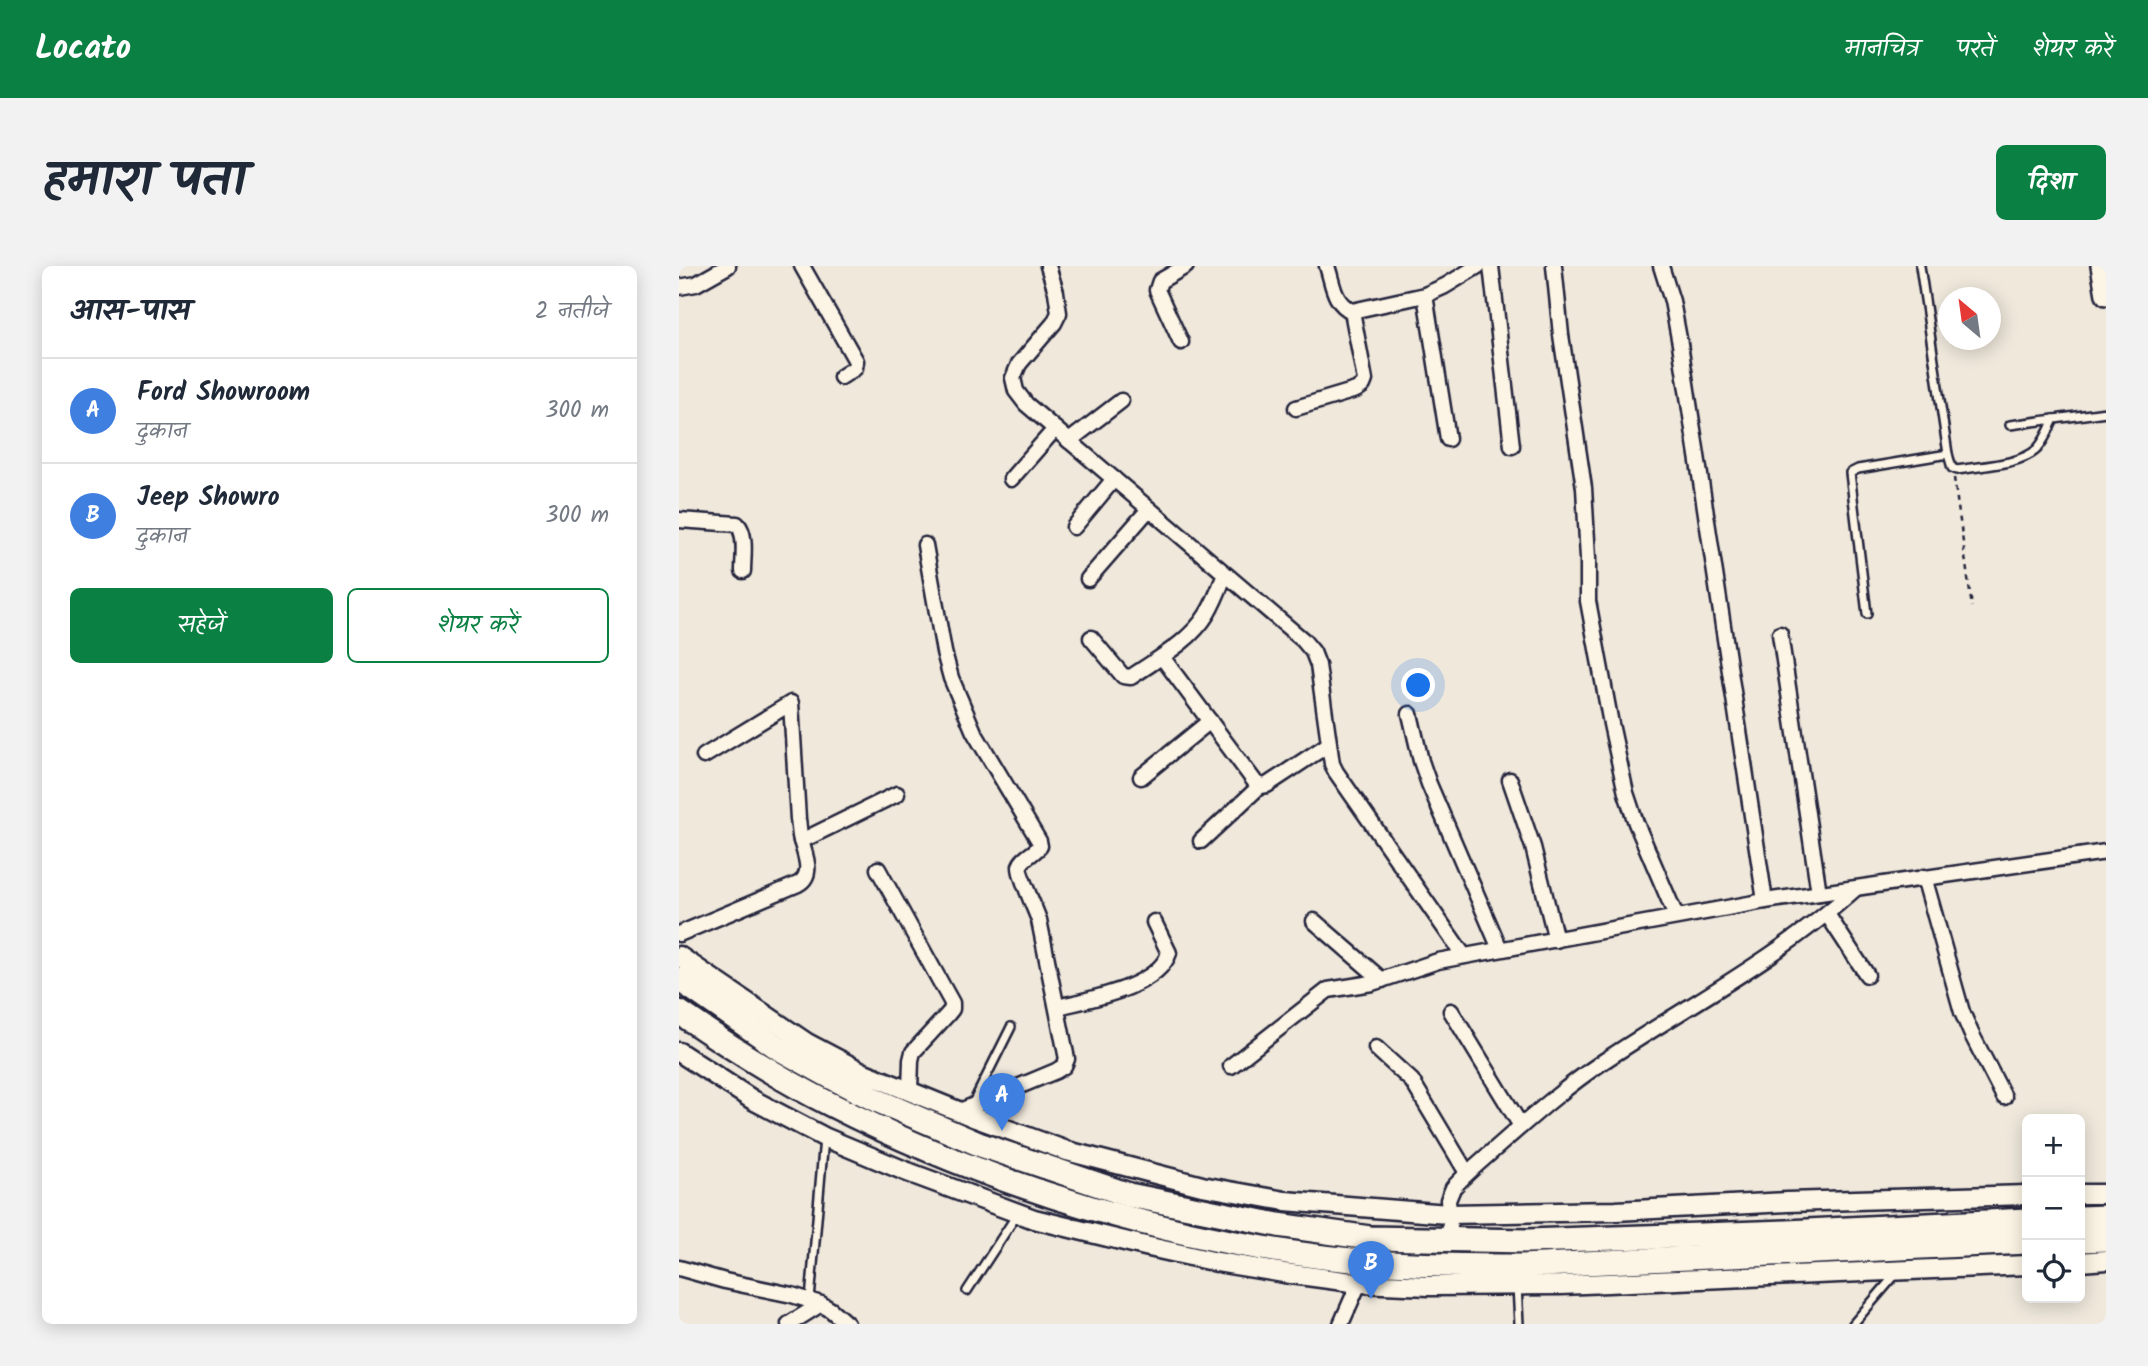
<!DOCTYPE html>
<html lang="hi">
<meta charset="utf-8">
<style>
:root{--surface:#fff;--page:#f2f2f3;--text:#1f2937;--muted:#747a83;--line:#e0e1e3;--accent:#0b8043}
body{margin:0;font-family:Kalam,"Playpen Sans Deva",sans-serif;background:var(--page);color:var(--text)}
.controls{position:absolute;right:21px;bottom:21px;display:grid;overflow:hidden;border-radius:10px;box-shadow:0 4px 18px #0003}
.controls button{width:63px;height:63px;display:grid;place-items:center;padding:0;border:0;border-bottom:2px solid var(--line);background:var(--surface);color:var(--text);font:35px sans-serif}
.compass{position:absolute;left:1259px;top:21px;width:63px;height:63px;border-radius:50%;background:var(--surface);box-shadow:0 4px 18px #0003;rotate:331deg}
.you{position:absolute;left:740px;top:420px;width:24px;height:24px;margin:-18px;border:5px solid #fff;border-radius:50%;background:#1a73e8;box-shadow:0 0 0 10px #1a73e833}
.badge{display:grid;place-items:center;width:46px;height:46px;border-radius:50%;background:var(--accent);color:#fff;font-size:23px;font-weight:700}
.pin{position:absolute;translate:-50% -58px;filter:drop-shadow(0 2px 4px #0008)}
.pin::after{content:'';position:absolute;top:37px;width:24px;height:21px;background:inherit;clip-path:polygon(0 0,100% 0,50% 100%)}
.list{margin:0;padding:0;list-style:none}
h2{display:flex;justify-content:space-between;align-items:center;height:91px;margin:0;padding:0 28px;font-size:30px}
h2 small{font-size:23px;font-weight:400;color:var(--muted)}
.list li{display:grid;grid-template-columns:46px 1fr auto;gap:21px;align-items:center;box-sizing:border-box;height:105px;padding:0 28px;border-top:2px solid var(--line)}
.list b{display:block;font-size:26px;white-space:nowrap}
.list p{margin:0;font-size:23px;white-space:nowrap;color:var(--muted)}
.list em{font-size:23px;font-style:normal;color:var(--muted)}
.actions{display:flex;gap:14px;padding:21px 28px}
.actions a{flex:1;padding:16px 0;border:2px solid var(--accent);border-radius:10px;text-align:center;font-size:24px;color:var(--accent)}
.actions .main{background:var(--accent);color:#fff}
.icon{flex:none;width:38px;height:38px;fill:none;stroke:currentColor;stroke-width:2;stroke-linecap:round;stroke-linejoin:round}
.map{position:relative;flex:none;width:1427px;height:1058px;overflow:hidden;border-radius:10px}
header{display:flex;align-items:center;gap:42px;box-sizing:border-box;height:98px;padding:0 35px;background:var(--accent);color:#fff}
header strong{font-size:33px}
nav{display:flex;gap:38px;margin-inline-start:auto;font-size:24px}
.intro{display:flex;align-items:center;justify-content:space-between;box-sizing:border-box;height:168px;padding:0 42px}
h1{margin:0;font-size:49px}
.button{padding:18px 32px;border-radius:10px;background:var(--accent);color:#fff;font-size:24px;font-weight:700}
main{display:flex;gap:42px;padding:0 42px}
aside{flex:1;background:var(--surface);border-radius:10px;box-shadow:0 4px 18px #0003}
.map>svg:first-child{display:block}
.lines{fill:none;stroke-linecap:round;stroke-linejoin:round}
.service-casing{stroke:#22223b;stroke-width:12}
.minor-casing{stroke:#22223b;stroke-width:19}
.tertiary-casing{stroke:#22223b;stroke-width:23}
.secondary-casing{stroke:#22223b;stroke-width:24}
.trunk-casing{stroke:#22223b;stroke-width:28}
.path{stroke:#22223b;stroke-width:2.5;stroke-dasharray:5 5;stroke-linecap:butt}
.service{stroke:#fcf5e5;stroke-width:7}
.minor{stroke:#fcf5e5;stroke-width:14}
.tertiary{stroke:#fcf5e5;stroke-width:18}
.secondary{stroke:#fcf5e5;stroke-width:19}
.trunk{stroke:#fcf5e5;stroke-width:23}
</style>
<header>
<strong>Locato</strong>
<nav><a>मानचित्र</a><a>परतें</a><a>शेयर करें</a></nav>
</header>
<div class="intro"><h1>हमारा पता</h1><a class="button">दिशा</a></div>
<main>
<aside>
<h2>आस-पास<small>2 नतीजे</small></h2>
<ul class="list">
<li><span class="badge" style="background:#3f7fe0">A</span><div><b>Ford Showroom</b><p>दुकान</p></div><em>300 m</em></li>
<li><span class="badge" style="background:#3f7fe0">B</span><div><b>Jeep Showro</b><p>दुकान</p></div><em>300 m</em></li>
</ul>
<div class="actions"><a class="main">सहेजें</a><a>शेयर करें</a></div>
</aside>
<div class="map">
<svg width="1427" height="1058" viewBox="0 0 1427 1058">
<rect width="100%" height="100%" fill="#efe8db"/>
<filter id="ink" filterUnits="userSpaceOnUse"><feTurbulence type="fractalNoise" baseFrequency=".0143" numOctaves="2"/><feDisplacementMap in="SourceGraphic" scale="14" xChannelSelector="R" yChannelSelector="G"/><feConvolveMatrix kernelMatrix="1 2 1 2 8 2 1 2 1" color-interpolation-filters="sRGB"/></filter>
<g filter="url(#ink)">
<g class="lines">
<defs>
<g id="service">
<path d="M 1241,0 L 1269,188 L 1273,202 L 1278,204 C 1300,200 1342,199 1358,183 C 1366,174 1370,164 1375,153"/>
<path d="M 1331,159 L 1427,146"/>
<path d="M 1188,348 L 1171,207 L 1179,203 L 1269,188"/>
<path d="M 294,837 L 332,761"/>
<path d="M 838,1020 L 840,1058"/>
<path d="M 288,1025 L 339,947"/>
<path d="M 131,1034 L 145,872"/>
<path d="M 1174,1058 L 1217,1008"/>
</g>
<g id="minor">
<path d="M 123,0 L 177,95 L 176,102 L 162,111"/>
<path d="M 369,0 L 377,26 L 380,47 L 375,57 L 340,98 L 334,112 L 337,125 L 347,138 L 624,374 L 634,386 L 639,399 L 653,498 L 657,506 L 785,690"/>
<path d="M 648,0 C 654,17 654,37 673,45 L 746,29 L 766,20 L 799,0"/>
<path d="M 812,0 L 833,180"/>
<path d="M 875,0 L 882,69 L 905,222 L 909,292 L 909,335 L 932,458 L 947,527 L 957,557 L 997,650"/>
<path d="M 982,0 L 993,35 L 1001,78 L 1086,635"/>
<path d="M 0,21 L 17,18 L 49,0"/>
<path d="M 746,29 L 769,173"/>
<path d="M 502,76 L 478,24 L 481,15 L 507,0"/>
<path d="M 617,142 L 677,124 L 684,119 L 686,114 L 673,45"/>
<path d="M 390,175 L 442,135"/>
<path d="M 332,213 L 376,163"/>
<path d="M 0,254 L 58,258 C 68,268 64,291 64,305"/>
<path d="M 395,261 L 435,213"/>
<path d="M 246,279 L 265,386 L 272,412 L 295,466 L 360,575 L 361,580 C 356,587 343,592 341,600 C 339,606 357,645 360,654 L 388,793 L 385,800 L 377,805 L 281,845"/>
<path d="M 409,313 L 470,243"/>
<path d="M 1101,368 L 1140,627"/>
<path d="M 412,372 L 444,410 L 452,411 C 478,393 511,376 528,348 C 536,335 541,321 546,308"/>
<path d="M 483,391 L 576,516 L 581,520 L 588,519 L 650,478"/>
<path d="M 731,448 L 742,495 L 750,518 L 821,683"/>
<path d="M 462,511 L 531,455"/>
<path d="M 831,514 L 854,581 L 877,674"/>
<path d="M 122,575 L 218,528"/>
<path d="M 522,575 L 581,520"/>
<path d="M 199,603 L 273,737 L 273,743 L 269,748 L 234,786 L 232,794 L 231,825"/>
<path d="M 1245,611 L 1283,746 L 1292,767 L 1325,831"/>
<path d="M 1148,648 L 1188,709"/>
<path d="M 635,655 L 703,714"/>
<path d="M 0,668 L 119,618 C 137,608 124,586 121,570 C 120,564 120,558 119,553 L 112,437 L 25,490"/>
<path d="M 379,741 C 410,733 478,722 490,687 L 475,656"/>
<path d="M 772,745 L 842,860"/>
<path d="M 697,782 L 733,815 L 788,907"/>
<path d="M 552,800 L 649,724 L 693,717 L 759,695 L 1086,635 L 1427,586"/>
<path d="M 772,975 L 769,934 L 774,922 C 789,905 807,891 825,875 C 857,847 889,819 925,795 C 1009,739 1100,692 1176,623"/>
<path d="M 0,1002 L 46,1015 L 113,1029 L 142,1038 L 152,1044 L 168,1058"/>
<path d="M 110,1058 L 142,1038"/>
<path d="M 662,1058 L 680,1017"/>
</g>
<g id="tertiary">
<path d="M 0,690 L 128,777 L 183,806 L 294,851 L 388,885 L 523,920 L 606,935 L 769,948 L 937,945 L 1108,936 L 1348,929"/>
<path d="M 0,786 L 74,834 L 145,871 L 226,905 L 320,940 L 355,953 L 466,980 L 538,996 L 605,1007 L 680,1017 L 751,1020 L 882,1019 L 1348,999"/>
<path d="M 1401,928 L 1427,928"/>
<path d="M 1401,996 L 1427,994"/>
</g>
<path id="secondary" d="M 1422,0 L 1427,29"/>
<g id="trunk">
<path d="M 0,713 L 101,783 L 150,810 L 197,834 L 302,879 L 450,929 L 599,959 L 691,972 L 849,975 L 1108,966 L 1348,954"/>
<path d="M 0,746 C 48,779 97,811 149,837 C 313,921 509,981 694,996 C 743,999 793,1000 842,1000 L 1348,976"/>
<path d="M 1401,952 L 1427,951"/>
<path d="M 1401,974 L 1427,973"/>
</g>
</defs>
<!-- service casing -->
<use href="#service" class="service-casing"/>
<!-- minor casing -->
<use href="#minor" class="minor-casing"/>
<!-- tertiary casing -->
<use href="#tertiary" class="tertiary-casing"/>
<!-- secondary casing -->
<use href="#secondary" class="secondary-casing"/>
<!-- trunk casing -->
<use href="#trunk" class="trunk-casing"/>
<!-- path -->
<path class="path" d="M 1275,212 L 1293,341"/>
<!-- service -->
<use href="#service" class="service"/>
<!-- minor -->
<use href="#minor" class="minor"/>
<!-- tertiary -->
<use href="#tertiary" class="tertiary"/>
<!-- secondary -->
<use href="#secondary" class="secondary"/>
<!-- trunk -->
<use href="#trunk" class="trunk"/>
</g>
</g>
</svg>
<div class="controls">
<button>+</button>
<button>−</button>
<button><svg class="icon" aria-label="locate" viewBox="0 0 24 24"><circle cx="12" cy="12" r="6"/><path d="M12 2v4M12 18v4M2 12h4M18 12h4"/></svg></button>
</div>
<svg class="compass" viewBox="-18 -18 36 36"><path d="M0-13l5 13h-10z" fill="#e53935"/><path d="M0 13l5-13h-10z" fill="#747a83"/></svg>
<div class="you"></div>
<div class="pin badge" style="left:323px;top:865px;background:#3f7fe0">A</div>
<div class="pin badge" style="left:692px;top:1033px;background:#3f7fe0">B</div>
</div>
</main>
